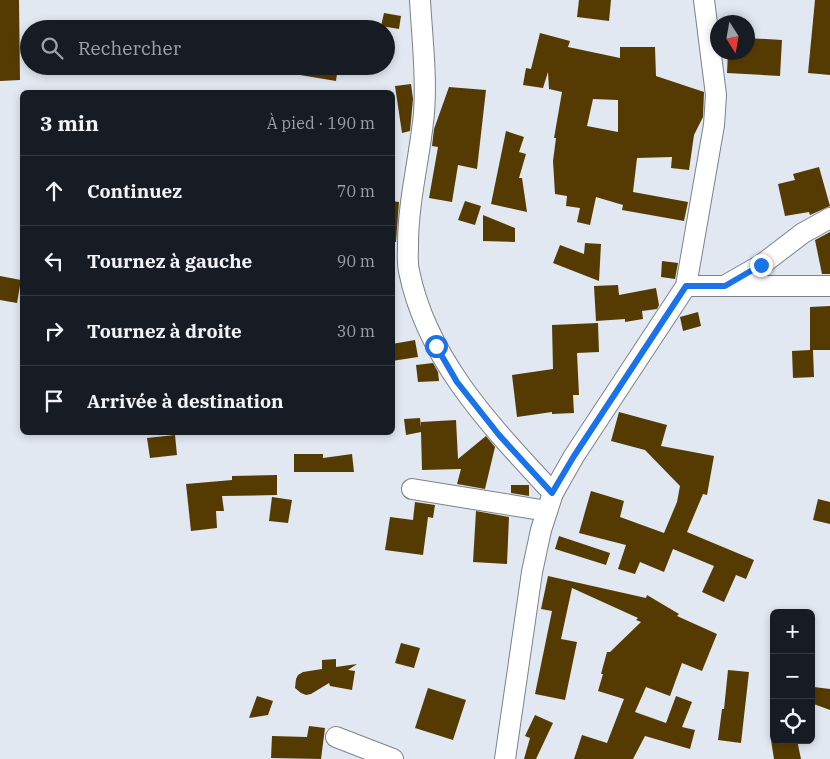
<!DOCTYPE html>
<html lang="fr">
<meta charset="utf-8">
<style>
:root{--surface:#171b24;--page:#20242c;--text:#f1f3f6;--muted:#9ea1a6;--line:#363941}
body{margin:0;font-family:"IBM Plex Serif",serif;background:var(--page);color:var(--text)}
.controls{position:absolute;right:15px;bottom:15px;display:grid;overflow:hidden;border-radius:8px;box-shadow:0 2px 8px #0003}
.controls button{width:45px;height:45px;display:grid;place-items:center;padding:0;border:0;border-bottom:1px solid var(--line);background:var(--surface);color:var(--text);font:25px sans-serif}
.compass{position:absolute;left:710px;top:15px;width:45px;height:45px;border-radius:50%;background:var(--surface);box-shadow:0 2px 8px #0003;rotate:169deg}
.stop{position:absolute;width:15px;height:15px;margin:-11px;border:4px solid #1a73e8;border-radius:50%;background:#fff}
.stop.end{background:#1a73e8;border-color:#fff;box-shadow:0 1px 5px #0008}
.list{margin:0;padding:0;list-style:none}
h2{display:flex;justify-content:space-between;align-items:center;height:65px;margin:0;padding:0 20px;font-size:21px}
h2 small{font-size:16px;font-weight:400;color:var(--muted)}
.list li{display:grid;grid-template-columns:32px 1fr auto;gap:15px;align-items:center;box-sizing:border-box;height:70px;padding:0 20px;border-top:1px solid var(--line)}
.list b{display:block;font-size:19px;white-space:nowrap}
.list em{font-size:16px;font-style:normal;color:var(--muted)}
.icon{flex:none;width:28px;height:28px;fill:none;stroke:currentColor;stroke-width:2;stroke-linecap:round;stroke-linejoin:round}
.map{position:relative;flex:none;width:830px;height:759px;overflow:hidden}
.search{position:absolute;background:var(--surface);box-shadow:0 2px 8px #0003;left:20px;top:20px;width:375px;height:55px;display:flex;align-items:center;gap:12px;box-sizing:border-box;padding:0 18px;border-radius:28px;color:var(--muted);font-size:19px}
.panel{position:absolute;background:var(--surface);box-shadow:0 2px 8px #0003;left:20px;top:90px;width:375px;height:345px;border-radius:8px}
.map>svg:first-child{display:block}
.building{fill:#553b01;fill-rule:evenodd}
.lines{fill:none;stroke-linecap:round;stroke-linejoin:round}
.street-casing{stroke:#7b828b;stroke-width:22}
.street{stroke:#fff;stroke-width:20}
.route{stroke:#1a73e8;stroke-width:6}
</style>
<div class="map">
<svg width="830" height="759" viewBox="0 0 830 759">
<rect width="100%" height="100%" fill="#e1e8f2"/>
<!-- building -->
<g class="building">
<path d="M 0,0 L 19,0 L 20,80 L 0,81 Z"/>
<path d="M 579,0 L 611,0 L 609,21 L 577,17 Z"/>
<path d="M 815,0 L 830,0 L 830,75 L 808,73 Z"/>
<path d="M 384,13 L 401,16 L 399,29 L 381,26 Z"/>
<path d="M 540,33 L 570,41 L 568,47 L 620,58 L 620,47 L 655,47 L 656,76 L 704,92 L 703,117 L 694,135 L 689,170 L 671,168 L 672,157 L 637,158 L 633,192 L 688,202 L 684,221 L 622,210 L 623,205 L 596,197 L 590,225 L 577,222 L 580,208 L 566,206 L 567,196 L 555,194 L 553,161 L 556,138 L 554,138 L 562,92 L 549,89 L 548,72 L 543,88 L 523,85 L 526,68 L 531,69 ZM 593,99 L 618,100 L 618,132 L 587,126 Z"/>
<path d="M 748,38 L 782,40 L 780,76 L 727,73 L 728,52 L 748,52 Z"/>
<path d="M 295,66 L 338,66 L 336,81 L 294,74 Z"/>
<path d="M 411,84 L 413,99 L 410,131 L 402,133 L 395,86 Z"/>
<path d="M 449,87 L 486,90 L 477,169 L 458,165 L 452,202 L 429,198 L 438,147 L 432,146 L 434,129 Z"/>
<path d="M 506,131 L 524,137 L 519,152 L 526,154 L 519,178 L 522,178 L 527,212 L 491,204 Z"/>
<path d="M 819,167 L 830,206 L 810,215 L 809,212 L 785,216 L 778,184 L 795,180 L 793,174 Z"/>
<path d="M 392,201 L 399,202 L 396,242 L 392,242 Z"/>
<path d="M 465,201 L 481,206 L 475,225 L 458,220 Z"/>
<path d="M 483,215 L 515,228 L 515,242 L 483,241 Z"/>
<path d="M 830,232 L 830,274 L 822,274 L 815,240 Z"/>
<path d="M 585,243 L 601,244 L 599,281 L 553,263 L 560,245 L 584,254 Z"/>
<path d="M 662,261 L 678,263 L 675,279 L 661,277 Z"/>
<path d="M 0,276 L 21,280 L 17,303 L 0,300 Z"/>
<path d="M 618,285 L 619,295 L 656,288 L 659,305 L 657,309 L 642,311 L 643,319 L 625,322 L 625,319 L 596,321 L 594,286 Z"/>
<path d="M 830,306 L 830,350 L 813,350 L 814,377 L 793,378 L 792,351 L 810,350 L 810,307 Z"/>
<path d="M 698,312 L 701,326 L 683,331 L 680,317 Z"/>
<path d="M 598,323 L 599,352 L 577,353 L 579,395 L 573,395 L 574,413 L 552,414 L 552,412 L 517,417 L 512,375 L 553,369 L 552,325 Z"/>
<path d="M 415,340 L 418,357 L 392,361 L 392,344 Z"/>
<path d="M 433,363 L 438,372 L 439,381 L 418,382 L 416,365 Z"/>
<path d="M 619,412 L 667,425 L 661,446 L 714,456 L 707,495 L 703,494 L 687,532 L 754,560 L 746,579 L 736,575 L 724,602 L 702,592 L 714,566 L 673,549 L 664,572 L 640,562 L 635,574 L 618,569 L 626,545 L 579,533 L 591,491 L 624,501 L 620,517 L 664,533 L 677,502 L 680,486 L 645,450 L 611,441 Z"/>
<path d="M 420,418 L 421,427 L 421,422 L 456,420 L 458,459 L 486,436 L 495,447 L 485,489 L 457,484 L 461,469 L 422,470 L 421,432 L 406,435 L 404,419 Z"/>
<path d="M 175,435 L 177,455 L 150,458 L 147,438 Z"/>
<path d="M 294,454 L 323,454 L 323,458 L 352,454 L 354,472 L 294,472 Z"/>
<path d="M 277,475 L 277,495 L 222,496 L 224,511 L 216,511 L 217,528 L 191,531 L 186,484 L 232,480 L 232,476 Z"/>
<path d="M 511,485 L 529,485 L 529,496 L 511,493 Z"/>
<path d="M 272,497 L 292,500 L 288,523 L 269,521 Z"/>
<path d="M 818,499 L 830,502 L 830,524 L 813,520 Z"/>
<path d="M 415,502 L 435,505 L 433,518 L 428,517 L 423,555 L 385,550 L 390,517 L 413,520 Z"/>
<path d="M 476,511 L 509,517 L 507,564 L 473,562 Z"/>
<path d="M 559,536 L 610,553 L 606,565 L 555,549 Z"/>
<path d="M 548,576 L 646,598 L 647,595 L 679,614 L 677,616 L 717,634 L 702,671 L 682,663 L 670,696 L 646,687 L 635,712 L 666,723 L 676,696 L 692,702 L 682,727 L 695,730 L 690,749 L 645,736 L 633,759 L 574,759 L 582,735 L 607,743 L 624,699 L 598,691 L 603,674 L 601,674 L 607,652 L 610,652 L 641,622 L 636,620 L 638,618 L 572,588 L 561,639 L 577,642 L 565,700 L 535,694 L 552,611 L 541,609 Z"/>
<path d="M 401,643 L 420,648 L 414,668 L 395,663 Z"/>
<path d="M 336,659 L 336,667 L 357,664 L 348,670 L 355,671 L 352,690 L 330,686 L 329,683 L 311,694 L 306,695 L 301,693 L 295,688 L 296,679 L 298,675 L 303,672 L 322,669 L 322,660 Z"/>
<path d="M 728,670 L 749,672 L 741,743 L 718,740 L 722,709 L 724,709 Z"/>
<path d="M 814,687 L 830,689 L 830,710 L 811,703 Z"/>
<path d="M 428,688 L 466,700 L 453,740 L 415,728 Z"/>
<path d="M 257,696 L 273,701 L 268,715 L 249,718 Z"/>
<path d="M 535,715 L 553,723 L 536,759 L 524,759 L 530,738 L 525,736 Z"/>
<path d="M 309,726 L 325,728 L 321,759 L 271,758 L 272,736 L 307,737 Z"/>
<path d="M 771,740 L 797,740 L 801,759 L 774,759 Z"/>
</g>
<g class="lines">
<defs>
<g id="street">
<path d="M 420,0 C 422,37 427,76 424,113 C 420,157 408,200 408,245 C 408,253 407,263 409,271 C 427,361 493,428 553,493"/>
<path d="M 726,285 L 761,265 L 803,233 L 830,218"/>
<path d="M 686,286 L 830,286"/>
<path d="M 412,489 L 547,511"/>
<path d="M 336,737 L 393,759"/>
<path d="M 505,759 L 532,572 L 541,530 L 553,493 L 574,456 L 686,286 L 714,125 L 716,95 L 704,0"/>
</g>
</defs>
<!-- street casing -->
<use href="#street" class="street-casing"/>
<!-- street -->
<use href="#street" class="street"/>
</g>
<g class="lines">
<!-- route -->
<path class="route" d="M 436,346 L 457,382 L 499,435 L 552,493 L 574,456 L 686,286 L 725,286 L 761,265"/>
</g>
</svg>
<div class="controls">
<button>+</button>
<button>−</button>
<button><svg class="icon" aria-label="locate" viewBox="0 0 24 24"><circle cx="12" cy="12" r="6"/><path d="M12 2v4M12 18v4M2 12h4M18 12h4"/></svg></button>
</div>
<svg class="compass" viewBox="-18 -18 36 36"><path d="M0-13l5 13h-10z" fill="#e53935"/><path d="M0 13l5-13h-10z" fill="#9ea1a6"/></svg>
<div class="stop" style="left:436px;top:346px"></div>
<div class="stop end" style="left:761px;top:265px"></div>
<div class="search"><svg class="icon" aria-label="search" viewBox="0 0 24 24"><circle cx="10" cy="10" r="6"/><path d="M15 15l6 6"/></svg>Rechercher</div>
<section class="panel">
<h2>3 min<small>À pied · 190 m</small></h2>
<ul class="list">
<li><svg class="icon" aria-label="ahead" viewBox="0 0 24 24"><path d="M12 20V5M6 11l6-6 6 6"/></svg><div><b>Continuez</b></div><em>70 m</em></li>
<li><svg class="icon" aria-label="left" viewBox="0 0 24 24"><path d="M17 20v-9H6M10 6l-5 5 5 5"/></svg><div><b>Tournez à gauche</b></div><em>90 m</em></li>
<li><svg class="icon" aria-label="right" viewBox="0 0 24 24"><path d="M7 20v-9h11M14 6l5 5-5 5"/></svg><div><b>Tournez à droite</b></div><em>30 m</em></li>
<li><svg class="icon" aria-label="arrive" viewBox="0 0 24 24"><path d="M6 21V4h12l-3 4 3 4H6"/></svg><div><b>Arrivée à destination</b></div></li>
</ul>
</section>
</div>
